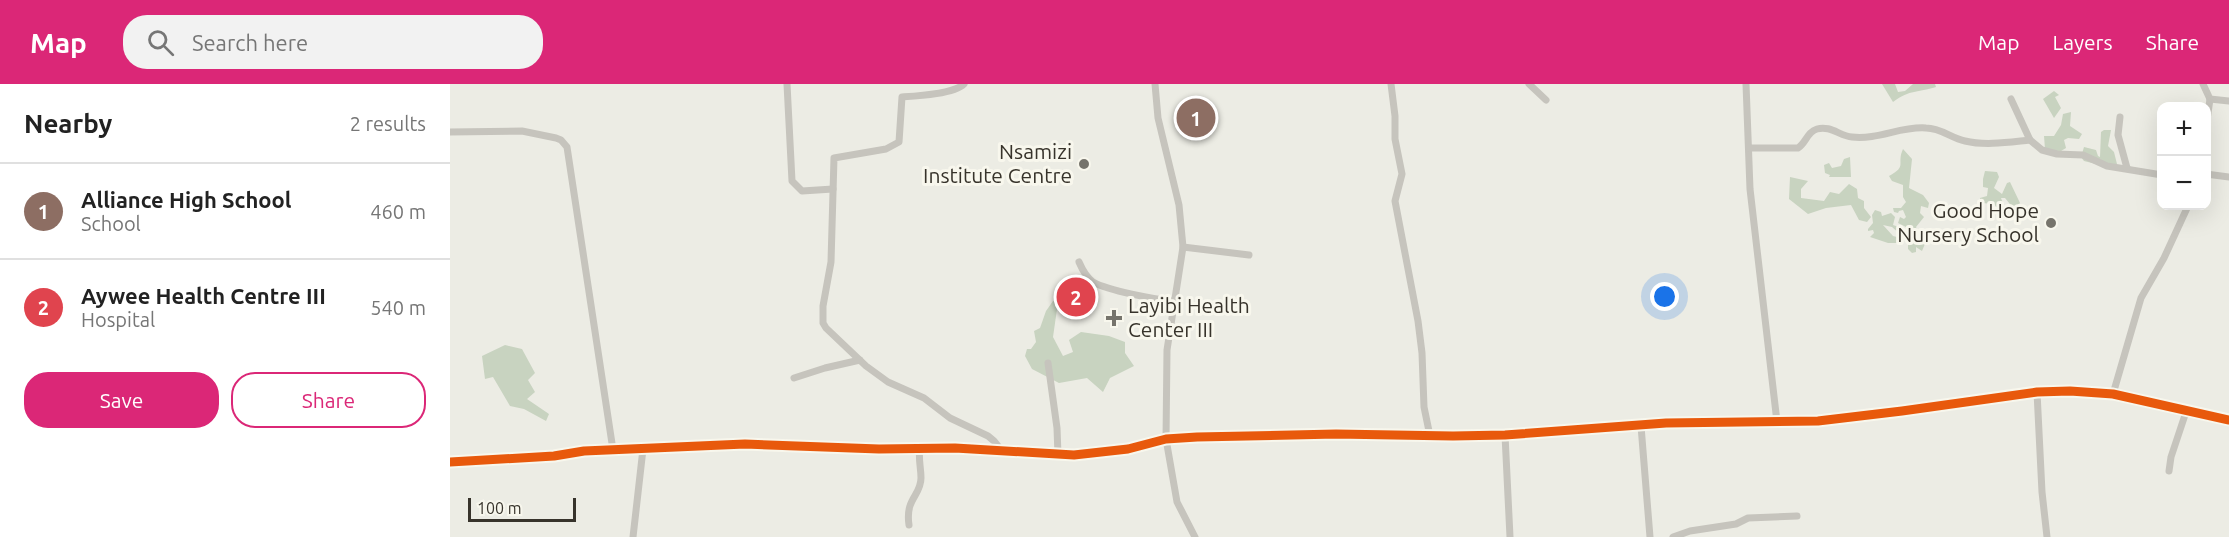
<!DOCTYPE html>
<meta charset="utf-8">
<style>
:root{--surface:#fff;--page:#f2f2f2;--text:#222;--muted:#767676;--line:#e0e0e0;--accent:#db2777}
body{margin:0;font-family:Ubuntu,sans-serif;background:var(--page);color:var(--text)}
.controls{position:absolute;right:18px;top:18px;display:grid;overflow:hidden;border-radius:12px;box-shadow:0 6px 24px #0002}
.controls button{width:54px;height:54px;display:grid;place-items:center;padding:0;border:0;border-bottom:2px solid var(--line);background:var(--surface);color:var(--text);font:30px sans-serif}
.scale{position:absolute;left:18px;bottom:15px;width:108px;box-sizing:border-box;padding-left:6px;border:3px solid #37332b;border-top:0;font-size:16px;line-height:21px;white-space:nowrap;color:#37332b;-webkit-text-stroke:4px #f8f7ed;paint-order:stroke}
.you{position:absolute;left:1215px;top:213px;width:21px;height:21px;margin:-15px;border:4px solid #fff;border-radius:50%;background:#1a73e8;box-shadow:0 0 0 9px #1a73e833}
.badge{display:grid;place-items:center;width:39px;height:39px;border-radius:50%;background:var(--accent);color:#fff;font-size:20px;font-weight:700}
.pin{position:absolute;translate:-50% -50%;border:3px solid #fff;box-shadow:0 2px 6px #0006}
.list{margin:0;padding:0;list-style:none}
h2{display:flex;justify-content:space-between;align-items:center;height:78px;margin:0;padding:0 24px;font-size:26px}
h2 small{font-size:20px;font-weight:400;color:var(--muted)}
.list li{display:grid;grid-template-columns:39px 1fr auto;gap:18px;align-items:center;box-sizing:border-box;height:96px;padding:0 24px;border-top:2px solid var(--line)}
.list b{display:block;font-size:22px;white-space:nowrap}
.list p{margin:0;font-size:20px;white-space:nowrap;color:var(--muted)}
.list em{font-size:20px;font-style:normal;color:var(--muted)}
.actions{display:flex;gap:12px;padding:18px 24px}
.actions a{flex:1;padding:14px 0;border:2px solid var(--accent);border-radius:24px;text-align:center;font-size:21px;color:var(--accent)}
.actions .main{background:var(--accent);color:#fff}
.icon{flex:none;width:33px;height:33px;fill:none;stroke:currentColor;stroke-width:2;stroke-linecap:round;stroke-linejoin:round}
.map{position:relative;flex:none;width:1779px;height:453px;overflow:hidden}
header{display:flex;align-items:center;gap:36px;box-sizing:border-box;height:84px;padding:0 30px;background:var(--accent);color:#fff}
header strong{font-size:28px}
nav{display:flex;gap:33px;margin-inline-start:auto;font-size:21px}
.search{width:420px;height:54px;background:var(--page);display:flex;align-items:center;gap:15px;box-sizing:border-box;padding:0 21px;border-radius:24px;color:var(--muted);font-size:22px}
main{display:flex}
aside{flex:1;background:var(--surface)}
.map>svg:first-child{display:block}
.green{fill:#c8d3c0}
.lines{fill:none;stroke-linecap:round;stroke-linejoin:round}
.minor{stroke:#c6c4bd;stroke-width:7}
.cycleway-casing{stroke:#f8f7ed;stroke-width:13}
.cycleway{stroke:#e8590c;stroke-width:9}
.poi-dot{fill:#76746c;stroke:#f8f7ed;stroke-width:2}
.labels{text-anchor:middle;stroke-width:6;stroke-linejoin:round;paint-order:stroke}
.poi-label{font-size:21px;fill:#37332b;stroke:#f8f7ed;text-anchor:end}
</style>
<header>
<strong>Map</strong>
<div class="search"><svg class="icon" aria-label="search" viewBox="0 0 24 24"><circle cx="10" cy="10" r="6"/><path d="M15 15l6 6"/></svg>Search here</div>
<nav><a>Map</a><a>Layers</a><a>Share</a></nav>
</header>
<main>
<aside>
<h2>Nearby<small>2 results</small></h2>
<ul class="list">
<li><span class="badge" style="background:#8d6e63">1</span><div><b>Alliance High School</b><p>School</p></div><em>460 m</em></li>
<li><span class="badge" style="background:#e0444e">2</span><div><b>Aywee Health Centre III</b><p>Hospital</p></div><em>540 m</em></li>
</ul>
<div class="actions"><a class="main">Save</a><a>Share</a></div>
</aside>
<div class="map">
<svg width="1779" height="453" viewBox="0 0 1779 453">
<rect width="100%" height="100%" fill="#ecece4"/>
<!-- green -->
<g class="green">
<path d="M 1432,0 L 1445,0 L 1448,8 L 1455,7 L 1463,0 L 1485,0 L 1486,3 C 1467,9 1461,5 1443,18 Z"/>
<path d="M 1604,7 L 1609,11 L 1605,13 L 1611,24 L 1604,34 L 1593,15 Z"/>
<path d="M 1621,28 L 1620,42 L 1632,50 L 1629,55 L 1618,54 L 1614,56 L 1616,64 L 1606,70 L 1595,65 L 1594,52 L 1604,52 L 1611,41 L 1613,30 Z"/>
<path d="M 1654,46 L 1661,46 L 1658,62 L 1664,68 L 1667,80 L 1646,80 L 1634,77 L 1631,73 L 1634,63 L 1646,66 L 1648,72 L 1650,73 L 1651,48 Z"/>
<path d="M 1453,65 L 1462,75 L 1459,104 L 1473,111 L 1479,119 L 1478,124 L 1471,122 L 1470,129 L 1474,133 L 1466,143 L 1469,149 L 1477,155 L 1472,167 L 1466,163 L 1466,168 L 1462,169 L 1458,165 L 1458,155 L 1454,154 L 1458,144 L 1448,139 L 1450,133 L 1454,135 L 1456,133 L 1453,126 L 1449,127 L 1448,129 L 1444,128 L 1443,124 L 1451,124 L 1456,118 L 1453,113 L 1453,101 L 1442,97 L 1439,92 C 1458,82 1446,80 1453,65 Z"/>
<path d="M 1400,73 L 1401,93 L 1379,93 L 1380,91 L 1375,89 L 1374,81 L 1379,79 L 1382,84 L 1391,82 L 1394,75 Z"/>
<path d="M 1535,87 L 1547,88 L 1549,93 L 1544,104 L 1552,110 L 1557,99 L 1560,98 L 1570,119 L 1564,125 L 1555,114 L 1551,114 L 1554,122 L 1549,126 L 1544,120 L 1532,119 L 1530,114 L 1537,112 L 1538,104 L 1533,103 L 1533,95 Z"/>
<path d="M 1340,93 L 1358,97 L 1351,105 L 1351,114 L 1374,117 L 1380,108 L 1389,110 L 1399,100 L 1407,105 L 1408,114 L 1414,117 L 1414,124 L 1421,133 L 1417,138 L 1409,136 L 1401,121 L 1376,124 L 1358,130 L 1339,115 Z"/>
<path d="M 1425,126 L 1431,128 L 1432,132 L 1441,129 L 1445,133 L 1443,141 L 1452,144 L 1450,150 L 1442,143 L 1433,141 L 1443,152 L 1451,154 L 1453,159 L 1438,159 L 1420,153 L 1424,149 L 1423,146 L 1418,147 L 1418,145 L 1423,139 L 1422,131 Z"/>
<path d="M 603,217 L 608,218 L 603,253 L 613,272 L 623,268 L 619,256 L 631,248 L 659,252 L 675,258 L 675,269 L 684,282 L 660,294 L 653,308 L 637,294 L 609,299 L 582,285 L 575,272 L 577,265 L 581,265 L 586,258 L 584,247 L 590,244 L 596,227 Z"/>
<path d="M 55,261 L 72,265 L 85,289 L 78,296 L 85,308 L 77,315 L 99,330 L 96,337 L 74,325 L 60,322 L 43,293 L 35,295 L 32,272 Z"/>
</g>
<g class="lines">
<!-- minor -->
<g class="minor">
<path d="M 337,0 L 342,97 L 352,107 L 383,105"/>
<path d="M 514,0 C 504,10 467,12 452,13 L 449,58 L 436,65 L 384,74 L 381,178 L 373,222 L 373,239 L 376,244 L 416,282 L 438,298 L 474,314 L 500,334 L 538,352 L 544,357 L 552,367"/>
<path d="M 705,0 L 708,34 L 729,121 L 733,163 L 717,266 L 716,355 L 727,418 L 745,453"/>
<path d="M 941,0 L 945,32 L 945,55 L 952,90 L 945,117 L 968,237 L 972,269 L 974,323 L 980,352"/>
<path d="M 1079,0 L 1096,16"/>
<path d="M 1296,0 L 1300,105 L 1327,338"/>
<path d="M 1753,0 L 1760,15 L 1779,17"/>
<path d="M 1561,15 L 1580,56 L 1592,66 L 1607,70 L 1633,71 L 1657,82 L 1712,91"/>
<path d="M 1670,33 L 1668,51 L 1677,84"/>
<path d="M 1756,43 L 1760,15"/>
<path d="M 0,48 L 72,47 L 106,54 L 111,56 L 117,63 L 163,366"/>
<path d="M 1299,64 L 1348,64 C 1356,59 1357,48 1367,45 C 1380,41 1390,52 1402,53 C 1428,56 1451,42 1476,44 C 1491,44 1501,54 1515,57 C 1536,62 1560,58 1580,56"/>
<path d="M 1756,90 L 1779,93"/>
<path d="M 733,163 L 799,171"/>
<path d="M 629,178 C 632,185 636,193 643,198 C 659,207 704,215 723,217"/>
<path d="M 598,279 L 607,344 L 608,371"/>
<path d="M 344,294 L 375,284 L 410,276"/>
<path d="M 1587,308 L 1592,408 L 1597,453"/>
<path d="M 1663,310 L 1691,214 L 1714,174 L 1738,122"/>
<path d="M 1191,342 L 1200,453"/>
<path d="M 1055,351 L 1060,453"/>
<path d="M 0,378 L 104,372 L 134,367 L 295,360 L 429,365 L 505,364 L 624,371 L 678,365 L 716,355 L 747,353 L 886,350 L 1003,352 L 1055,351 L 1216,339 L 1368,337 L 1452,327 L 1587,308 L 1620,307 L 1663,310 L 1779,336"/>
<path d="M 1719,387 L 1721,373 L 1736,328"/>
<path d="M 459,441 C 455,414 471,412 471,394 C 471,383 468,375 470,364"/>
<path d="M 183,453 L 193,365"/>
<path d="M 1223,453 L 1240,447 L 1286,440 L 1298,434 L 1347,432"/>
</g>
<defs>
<path id="cycleway" d="M 0,378 L 104,372 L 134,367 L 295,360 L 429,365 L 505,364 L 624,371 L 678,365 L 716,355 L 747,353 L 886,350 L 1003,352 L 1055,351 L 1216,339 L 1368,337 L 1452,327 L 1587,308 L 1620,307 L 1663,310 L 1779,336"/>
</defs>
<!-- cycleway casing -->
<use href="#cycleway" class="cycleway-casing"/>
<!-- cycleway -->
<use href="#cycleway" class="cycleway"/>
</g>
<!-- markers -->
<g class="poi-dot">
<circle cx="634" cy="80" r="6"/>
<circle cx="1601" cy="139" r="6"/>
<path d="M661 225h6v6h6v6h-6v6h-6v-6h-6v-6h6z"/>
</g>
<g class="labels">
<!-- poi labels -->
<g class="poi-label">
<text x="622" y="75">Nsamizi<tspan x="622" dy="24">Institute Centre</tspan></text>
<text x="1589" y="134">Good Hope<tspan x="1589" dy="24">Nursery School</tspan></text>
<text x="678" y="229" text-anchor="start">Layibi Health<tspan x="678" dy="24">Center III</tspan></text>
</g>
</g>
</svg>
<div class="controls">
<button>+</button>
<button>−</button>
</div>
<div class="scale">100 m</div>
<div class="you"></div>
<div class="pin badge" style="left:746px;top:34px;background:#8d6e63">1</div>
<div class="pin badge" style="left:626px;top:213px;background:#e0444e">2</div>
</div>
</main>
